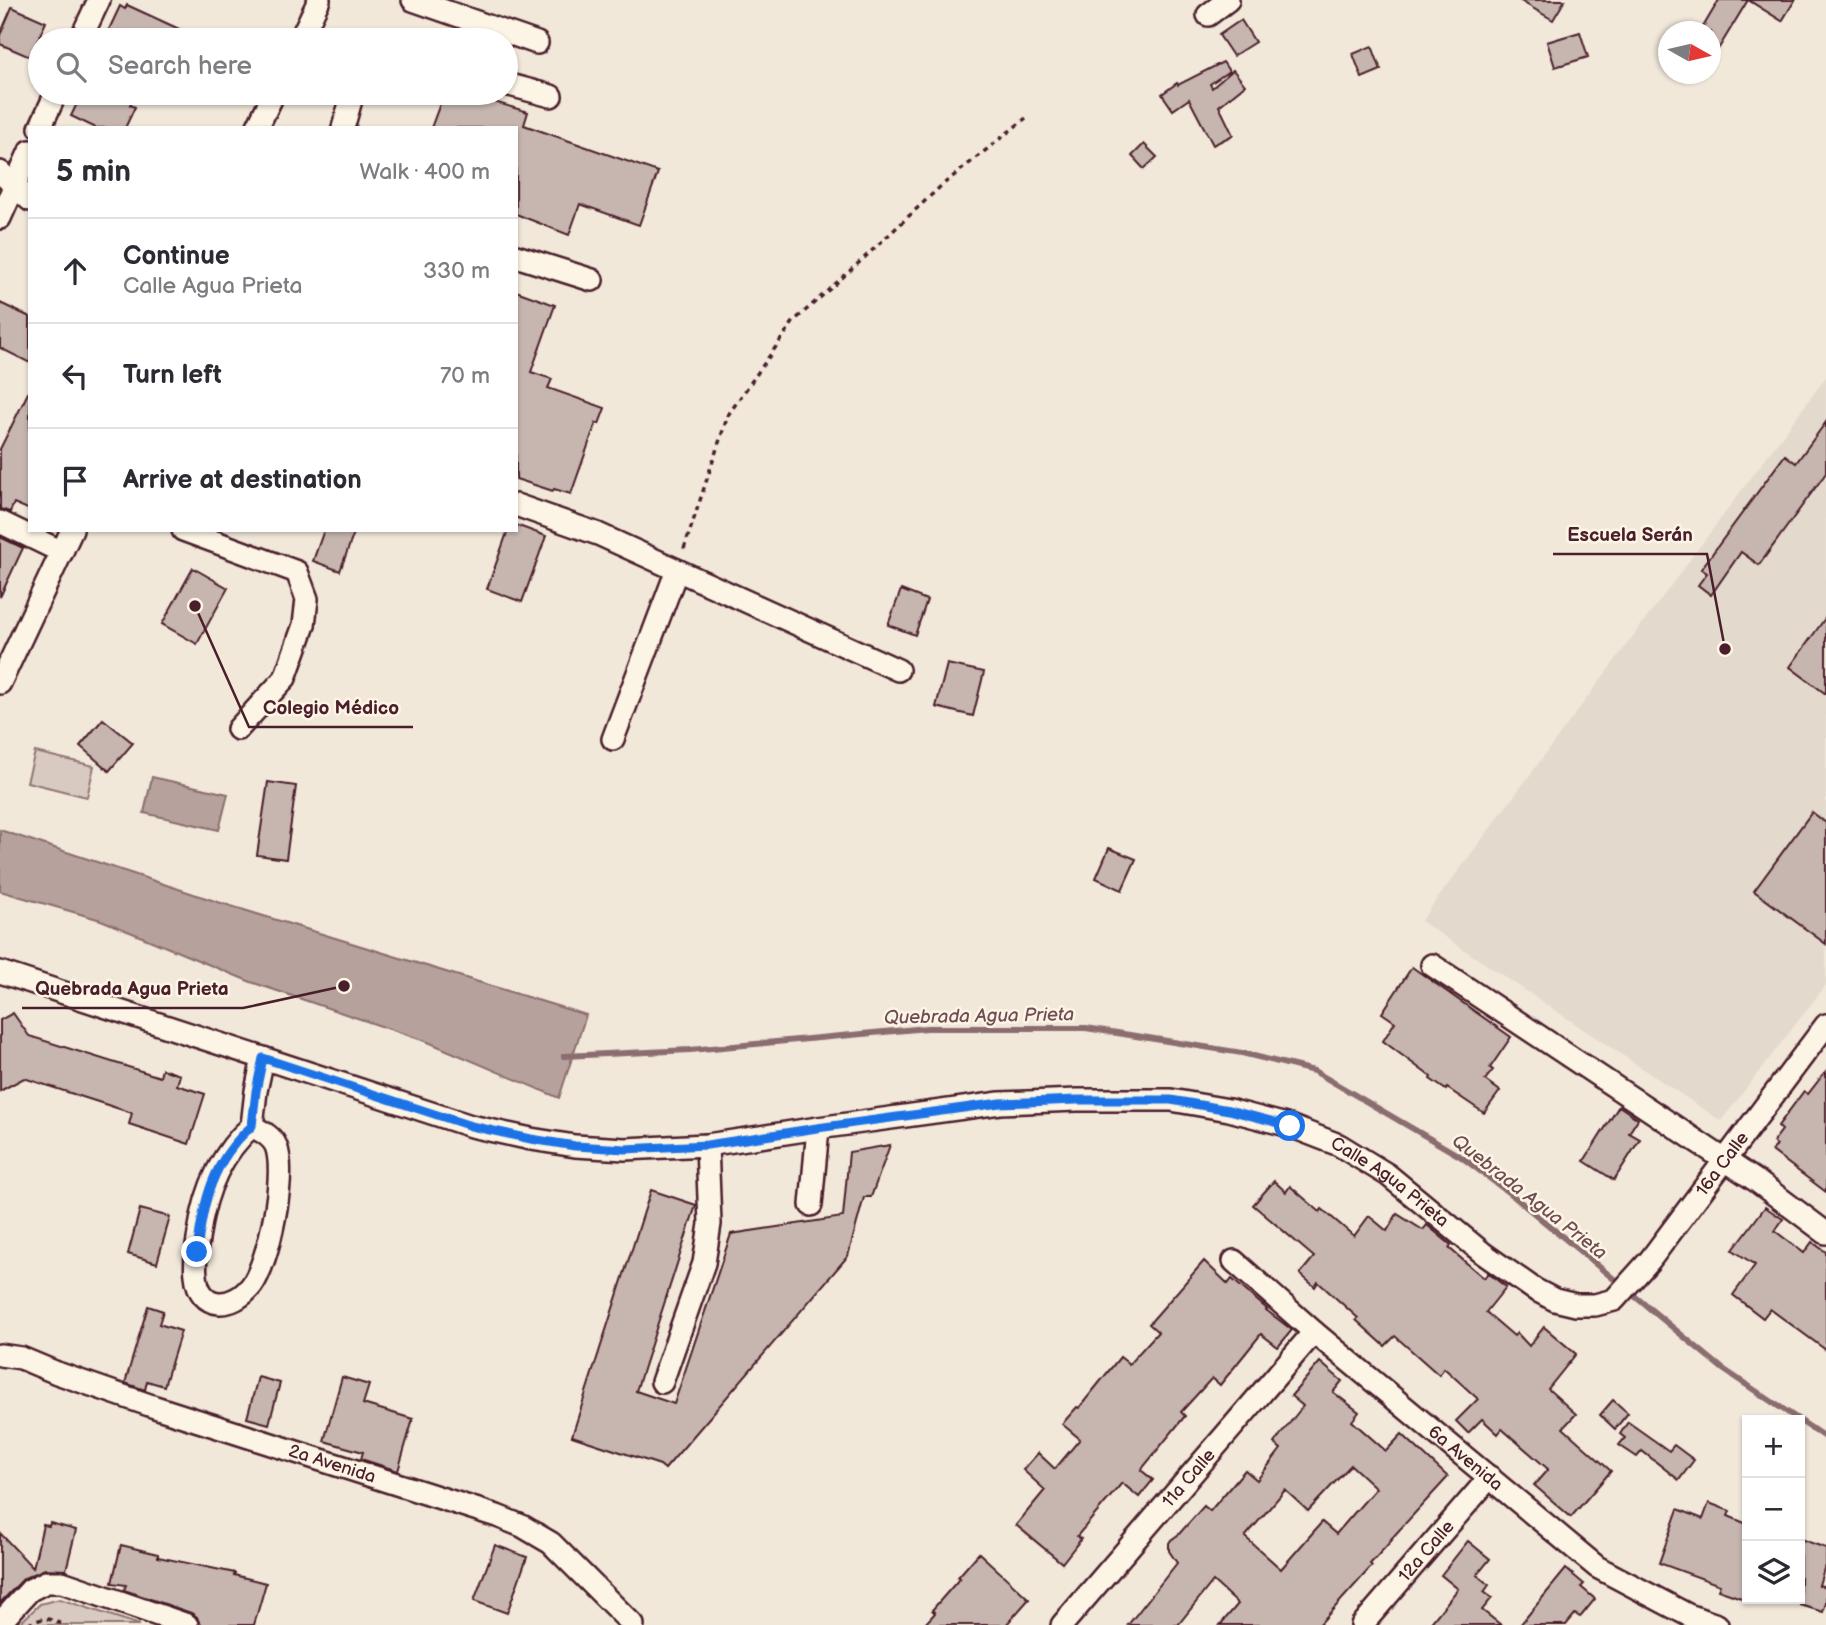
<!DOCTYPE html>
<meta charset="utf-8">
<style>
:root{--surface:#fff;--page:#f2f2f3;--text:#2b2b33;--muted:#7c7c81;--line:#e1e1e2}
body{margin:0;font-family:"Balsamiq Sans",sans-serif;background:var(--page);color:var(--text)}
.controls{position:absolute;right:21px;bottom:21px;display:grid;overflow:hidden;border-radius:0px;box-shadow:0 2px 5px #0004}
.controls button{width:63px;height:63px;display:grid;place-items:center;padding:0;border:0;border-bottom:2px solid var(--line);background:var(--surface);color:var(--text);font:35px sans-serif}
.compass{position:absolute;left:1658px;top:21px;width:63px;height:63px;border-radius:50%;background:var(--surface);box-shadow:0 2px 5px #0004;rotate:98deg}
.stop{position:absolute;width:21px;height:21px;margin:-16px;border:5px solid #1a73e8;border-radius:50%;background:#fff}
.stop.end{background:#1a73e8;border-color:#fff;box-shadow:0 2px 7px #0008}
.list{margin:0;padding:0;list-style:none}
h2{display:flex;justify-content:space-between;align-items:center;height:91px;margin:0;padding:0 28px;font-size:30px}
h2 small{font-size:23px;font-weight:400;color:var(--muted)}
.list li{display:grid;grid-template-columns:46px 1fr auto;gap:21px;align-items:center;box-sizing:border-box;height:105px;padding:0 28px;border-top:2px solid var(--line)}
.list b{display:block;font-size:26px;white-space:nowrap}
.list p{margin:0;font-size:23px;white-space:nowrap;color:var(--muted)}
.list em{font-size:23px;font-style:normal;color:var(--muted)}
.icon{flex:none;width:38px;height:38px;fill:none;stroke:currentColor;stroke-width:2;stroke-linecap:round;stroke-linejoin:round}
.map{position:relative;flex:none;width:1826px;height:1625px;overflow:hidden}
.search{position:absolute;background:var(--surface);box-shadow:0 2px 5px #0004;left:28px;top:28px;width:490px;height:77px;display:flex;align-items:center;gap:18px;box-sizing:border-box;padding:0 24px;border-radius:38px;color:var(--muted);font-size:26px}
.panel{position:absolute;background:var(--surface);box-shadow:0 2px 5px #0004;left:28px;top:126px;width:490px;height:406px;border-radius:0px}
.map>svg:first-child{display:block}
.built{fill:#e4d9cd}
.green{fill:#d8cac0;stroke:#917476;stroke-width:2}
.water{fill:#b6a19c;stroke:#8b6d6f;stroke-width:2}
.lines{fill:none;stroke-linecap:round;stroke-linejoin:round}
.stream{stroke:#8b6d6f;stroke-width:6}
.building{fill:#c7b6af;stroke:#4a1f2b;stroke-width:2;fill-rule:evenodd}
.minor-casing{stroke:#4a1f2b;stroke-width:26}
.path{stroke:#4a1f2b;stroke-width:3.5;stroke-dasharray:5 5;stroke-linecap:butt}
.minor{stroke:#fcf5e5;stroke-width:21}
.route{stroke:#1a73e8;stroke-width:9}
.labels{text-anchor:middle;stroke-width:5;stroke-linejoin:round;paint-order:stroke}
.street-label{font-size:18px;fill:#4a1f2b;stroke:#fcf5e5}
.water-label{font-size:19px;font-style:italic;fill:#704c53;stroke:#fcf5e5}
.leader{fill:none;stroke:#4a1f2b;stroke-width:2.5}
.callout-dot{fill:#4a1f2b;stroke:#fcf5e5;stroke-width:2.5}
.callout-label{font-size:19px;text-anchor:middle;font-weight:bold;fill:#4a1f2b;stroke:#fcf5e5;stroke-width:5;stroke-linejoin:round;paint-order:stroke}
</style>
<div class="map">
<svg width="1826" height="1625" viewBox="0 0 1826 1625">
<rect width="100%" height="100%" fill="#f1e8da"/>
<filter id="ink" filterUnits="userSpaceOnUse"><feTurbulence type="fractalNoise" baseFrequency=".0143" numOctaves="2"/><feDisplacementMap in="SourceGraphic" scale="14" xChannelSelector="R" yChannelSelector="G"/><feConvolveMatrix kernelMatrix="1 2 1 2 8 2 1 2 1" color-interpolation-filters="sRGB"/></filter>
<g filter="url(#ink)">
<!-- built -->
<path class="built" d="M 1826,377 L 1826,985 L 1721,1121 L 1421,921 Z"/>
<!-- green -->
<g class="green">
<path d="M 35,752 L 94,766 L 87,797 L 27,782 Z"/>
<path d="M 60,1599 L 140,1625 L 18,1625 L 40,1604 Z"/>
</g>
<!-- water -->
<g class="water">
<path d="M 152,777 L 228,794 L 219,830 L 144,813 Z"/>
<path d="M 0,830 L 218,902 L 586,1015 L 559,1098 L 428,1042 L 251,982 L 101,920 L 0,891 Z"/>
</g>
<g class="lines">
<!-- stream -->
<path class="stream" d="M 564,1056 L 690,1050 L 927,1028 L 1086,1028 L 1242,1053 L 1314,1071 L 1463,1158 L 1512,1195 L 1723,1369 L 1826,1438"/>
</g>
<!-- building -->
<g class="building">
<path d="M 1519,0 L 1565,0 L 1553,20 Z"/>
<path d="M 1719,0 L 1795,0 L 1782,21 L 1748,0 L 1711,61 L 1711,32 L 1700,32 Z"/>
<path d="M 127,5 L 203,40 L 104,40 L 120,6 L 125,9 Z"/>
<path d="M 12,7 L 46,22 L 30,57 L 0,44 L 0,35 Z"/>
<path d="M 1241,20 L 1255,42 L 1233,56 L 1219,35 Z"/>
<path d="M 1580,32 L 1588,57 L 1555,67 L 1547,42 Z"/>
<path d="M 1372,46 L 1381,70 L 1362,78 L 1353,54 Z"/>
<path d="M 1223,62 L 1229,71 L 1210,84 L 1212,88 L 1233,70 L 1245,85 L 1219,106 L 1233,135 L 1213,145 L 1189,99 L 1173,110 L 1162,94 L 1177,83 L 1178,85 Z"/>
<path d="M 82,93 L 136,93 L 130,105 L 135,107 L 125,128 L 96,128 L 71,116 Z"/>
<path d="M 444,93 L 464,93 L 528,112 L 524,125 L 658,172 L 639,225 L 580,204 L 569,235 L 516,214 L 516,128 L 431,128 Z"/>
<path d="M 1144,144 L 1157,157 L 1144,169 L 1132,156 Z"/>
<path d="M 516,291 L 555,305 L 531,372 L 552,379 L 548,388 L 605,408 L 599,424 L 596,423 L 571,494 L 554,489 L 553,491 L 516,479 Z"/>
<path d="M 0,303 L 30,317 L 30,363 L 0,348 Z"/>
<path d="M 30,389 L 30,510 L 14,503 L 10,512 L 0,509 L 0,449 Z"/>
<path d="M 1826,422 L 1826,473 L 1759,565 L 1741,552 L 1711,595 L 1698,585 L 1707,573 L 1701,569 L 1785,455 L 1796,463 Z"/>
<path d="M 516,525 L 546,536 L 522,602 L 487,589 L 508,530 L 516,530 Z"/>
<path d="M 324,530 L 355,530 L 340,571 L 313,561 Z"/>
<path d="M 0,537 L 23,548 L 0,597 Z"/>
<path d="M 193,568 L 228,588 L 197,644 L 162,624 Z"/>
<path d="M 901,590 L 927,600 L 915,635 L 888,625 Z"/>
<path d="M 1826,617 L 1826,694 L 1790,667 Z"/>
<path d="M 947,664 L 984,672 L 973,716 L 936,707 Z"/>
<path d="M 103,719 L 133,743 L 109,771 L 80,746 Z"/>
<path d="M 268,782 L 296,786 L 286,859 L 257,855 Z"/>
<path d="M 1812,812 L 1826,823 L 1826,944 L 1754,891 Z"/>
<path d="M 1109,848 L 1136,859 L 1122,890 L 1096,878 Z"/>
<path d="M 1412,967 L 1511,1037 L 1490,1068 L 1493,1070 L 1485,1080 L 1500,1091 L 1484,1113 L 1447,1088 L 1446,1090 L 1430,1079 L 1431,1077 L 1383,1041 L 1395,1022 L 1382,1013 Z"/>
<path d="M 13,1013 L 29,1036 L 160,1077 L 162,1069 L 180,1075 L 177,1085 L 205,1094 L 189,1144 L 129,1124 L 132,1113 L 24,1078 L 0,1091 L 0,1020 Z"/>
<path d="M 1826,1071 L 1826,1192 L 1772,1151 L 1777,1145 L 1773,1142 L 1782,1130 L 1778,1126 L 1804,1091 L 1808,1094 Z"/>
<path d="M 1619,1106 L 1638,1119 L 1629,1133 L 1640,1139 L 1614,1180 L 1584,1161 Z"/>
<path d="M 890,1145 L 871,1197 L 864,1197 L 848,1256 L 665,1469 L 660,1465 L 572,1436 L 651,1190 L 696,1205 L 636,1391 L 674,1404 L 731,1234 L 843,1217 L 849,1152 Z"/>
<path d="M 1274,1181 L 1286,1192 L 1290,1186 L 1320,1212 L 1322,1209 L 1354,1236 L 1369,1216 L 1387,1231 L 1397,1214 L 1423,1230 L 1427,1225 L 1451,1245 L 1449,1248 L 1484,1278 L 1488,1273 L 1506,1287 L 1486,1312 L 1514,1336 L 1517,1333 L 1529,1346 L 1544,1327 L 1576,1354 L 1548,1389 L 1576,1414 L 1563,1428 L 1611,1471 L 1571,1517 L 1534,1485 L 1548,1469 L 1502,1429 L 1498,1434 L 1482,1419 L 1468,1433 L 1456,1421 L 1478,1399 L 1444,1368 L 1439,1375 L 1395,1336 L 1385,1346 L 1356,1320 L 1358,1318 L 1318,1282 L 1315,1287 L 1300,1274 L 1314,1257 L 1253,1205 Z"/>
<path d="M 1765,1207 L 1783,1219 L 1775,1231 L 1804,1253 L 1812,1242 L 1826,1252 L 1826,1350 L 1770,1309 L 1763,1318 L 1733,1295 L 1755,1265 L 1733,1250 Z"/>
<path d="M 140,1209 L 170,1217 L 157,1263 L 128,1254 Z"/>
<path d="M 1204,1261 L 1228,1284 L 1232,1279 L 1267,1309 L 1266,1310 L 1292,1330 L 1278,1347 L 1261,1334 L 1220,1385 L 1212,1378 L 1181,1412 L 1185,1416 L 1141,1470 L 1153,1480 L 1139,1497 L 1122,1483 L 1077,1536 L 1081,1539 L 1062,1563 L 1016,1525 L 1045,1490 L 1023,1470 L 1038,1453 L 1055,1469 L 1080,1439 L 1062,1424 L 1077,1407 L 1079,1408 L 1120,1357 L 1129,1364 L 1158,1332 L 1149,1324 Z"/>
<path d="M 148,1306 L 163,1311 L 159,1324 L 181,1331 L 164,1386 L 147,1381 L 145,1390 L 125,1383 Z"/>
<path d="M 1320,1362 L 1342,1381 L 1333,1392 L 1359,1412 L 1352,1421 L 1386,1451 L 1402,1434 L 1448,1477 L 1391,1539 L 1392,1540 L 1370,1564 L 1372,1566 L 1319,1625 L 1220,1625 L 1238,1604 L 1213,1581 L 1178,1625 L 1128,1625 L 1177,1563 L 1169,1551 L 1169,1543 L 1171,1540 L 1179,1534 L 1204,1506 L 1210,1511 L 1245,1470 L 1257,1480 L 1281,1449 L 1274,1443 L 1303,1406 L 1291,1396 ZM 1351,1465 L 1376,1488 L 1336,1534 L 1322,1522 L 1281,1569 L 1245,1537 L 1285,1490 L 1308,1511 Z"/>
<path d="M 258,1377 L 280,1383 L 269,1424 L 247,1418 Z"/>
<path d="M 342,1377 L 369,1385 L 363,1404 L 413,1419 L 398,1471 L 361,1459 L 363,1452 L 324,1441 Z"/>
<path d="M 1613,1400 L 1628,1413 L 1615,1429 L 1600,1415 Z"/>
<path d="M 1628,1422 L 1669,1451 L 1674,1445 L 1694,1460 L 1679,1480 L 1642,1451 L 1637,1457 L 1619,1445 L 1625,1438 L 1620,1434 Z"/>
<path d="M 1709,1503 L 1730,1511 L 1728,1516 L 1747,1524 L 1747,1600 L 1718,1590 L 1720,1585 L 1659,1563 L 1678,1509 L 1703,1519 Z"/>
<path d="M 50,1523 L 76,1530 L 66,1570 L 45,1569 L 24,1578 L 0,1603 L 0,1533 L 33,1568 L 43,1525 L 49,1526 Z"/>
<path d="M 1800,1539 L 1826,1548 L 1826,1562 L 1819,1585 L 1826,1587 L 1826,1603 L 1823,1612 L 1800,1605 Z"/>
<path d="M 1468,1541 L 1490,1559 L 1477,1575 L 1489,1585 L 1484,1592 L 1492,1598 L 1482,1610 L 1501,1625 L 1429,1625 L 1458,1589 L 1441,1575 Z"/>
<path d="M 121,1545 L 158,1554 L 158,1557 L 235,1573 L 234,1575 L 266,1583 L 254,1625 L 200,1625 L 197,1617 L 191,1613 L 124,1590 L 126,1585 L 112,1583 Z"/>
<path d="M 495,1545 L 527,1557 L 507,1613 L 474,1601 Z"/>
<path d="M 979,1553 L 1029,1599 L 1006,1625 L 924,1625 L 935,1613 L 932,1610 L 960,1578 L 958,1577 Z"/>
<path d="M 1566,1569 L 1584,1584 L 1581,1587 L 1595,1599 L 1582,1615 L 1580,1617 L 1575,1614 L 1566,1625 L 1520,1625 Z"/>
</g>
<g class="lines">
<defs>
<g id="minor">
<path d="M 413,0 L 537,43"/>
<path d="M 1208,15 L 1228,0"/>
<path d="M 304,33 L 331,40"/>
<path d="M 80,40 L 99,0"/>
<path d="M 300,40 L 319,0"/>
<path d="M 506,84 L 551,96"/>
<path d="M 40,128 L 56,93"/>
<path d="M 257,128 L 274,93"/>
<path d="M 343,128 L 353,93"/>
<path d="M 0,172 L 30,200"/>
<path d="M 0,218 L 30,151"/>
<path d="M 516,256 L 592,280"/>
<path d="M 516,505 L 598,534 L 677,570 L 613,739"/>
<path d="M 0,522 L 62,552"/>
<path d="M 183,530 L 297,572 L 307,599 L 304,625 L 285,678 L 238,729"/>
<path d="M 677,570 L 898,670"/>
<path d="M 0,683 L 72,530"/>
<path d="M 1432,965 L 1758,1182 L 1826,1233"/>
<path id="s1" d="M 0,972 L 471,1126 L 531,1139 L 575,1146 L 625,1149 L 707,1145 L 818,1128 L 1000,1103 L 1077,1100 L 1171,1100 L 1229,1110 L 1290,1126 L 1339,1145 L 1388,1175 L 1484,1254 L 1534,1289 L 1555,1300 L 1576,1305 L 1595,1305 L 1614,1300 L 1650,1260 L 1826,1025"/>
<path d="M 252,1126 C 261,1131 272,1136 276,1146 C 287,1174 269,1261 252,1285 C 233,1310 199,1311 196,1275 C 194,1261 197,1246 199,1233 C 205,1191 220,1154 252,1126 L 256,1091 L 263,1058"/>
<path d="M 811,1205 L 818,1128"/>
<path id="s2" d="M 1234,1261 L 1314,1332 L 1597,1567 L 1688,1615 L 1717,1625"/>
<path id="s3" d="M 0,1355 L 21,1358 L 57,1373 L 155,1407 L 497,1516 L 522,1526 L 551,1543 L 633,1625"/>
<path d="M 662,1382 L 704,1263 L 710,1224 L 707,1145"/>
<path d="M 0,1623 L 30,1590 L 46,1582 L 62,1582 L 187,1625"/>
<path id="s4" d="M 1062,1625 L 1314,1332"/>
<path id="s5" d="M 1362,1625 L 1490,1477"/>
</g>
</defs>
<!-- minor casing -->
<use href="#minor" class="minor-casing"/>
<!-- path -->
<g class="path">
<path d="M 684,549 L 728,415 L 794,321 L 863,259 L 941,186 L 1026,118"/>
<path d="M 28,1624 L 45,1618 L 66,1625"/>
</g>
<!-- minor -->
<use href="#minor" class="minor"/>
</g>
</g>
<g class="lines" filter="url(#ink)">
<!-- route -->
<path class="route" d="M 197,1252 C 203,1202 212,1161 252,1126 L 256,1091 L 263,1058 L 471,1126 L 531,1139 L 575,1146 L 625,1149 L 707,1145 L 817,1128 L 1000,1103 L 1077,1100 L 1171,1100 L 1229,1110 L 1290,1126"/>
</g>
<g class="labels">
<!-- street labels -->
<g class="street-label">
<text dy="6" stroke="none"><textPath href="#s1" startOffset="1876">16a Calle</textPath></text>
<text dy="6" stroke="none"><textPath href="#s1" startOffset="1438">Calle Agua Prieta</textPath></text>
<text dy="6" stroke="none"><textPath href="#s2" startOffset="304">6a Avenida</textPath></text>
<text dy="6" stroke="none"><textPath href="#s3" startOffset="350">2a Avenida</textPath></text>
<text dy="6" stroke="none"><textPath href="#s4" startOffset="194">11a Calle</textPath></text>
<text dy="6" stroke="none"><textPath href="#s5" startOffset="98">12a Calle</textPath></text>
</g>
<!-- water labels -->
<g class="water-label">
<text transform="translate(979 1015) rotate(-1)" y="7">Quebrada Agua Prieta</text>
<text transform="translate(1530 1196) rotate(38)" y="7">Quebrada Agua Prieta</text>
</g>
</g>
<!-- callouts -->
<path class="leader" d="M1725 649L1707 554H1553M195 606L249 727H413M344 986L243 1008H22"/>
<g class="callout-dot">
<circle cx="1725" cy="649" r="7"/>
<circle cx="195" cy="606" r="7"/>
<circle cx="344" cy="986" r="7"/>
</g>
<g class="callout-label">
<text x="1630" y="541">Escuela Serán</text>
<text x="331" y="714">Colegio Médico</text>
<text x="132" y="995">Quebrada Agua Prieta</text>
</g>
</svg>
<div class="controls">
<button>+</button>
<button>−</button>
<button><svg class="icon" aria-label="layers" viewBox="0 0 24 24"><path d="M12 4l9 5-9 5-9-5zM3 14l9 5 9-5"/></svg></button>
</div>
<svg class="compass" viewBox="-18 -18 36 36"><path d="M0-13l5 13h-10z" fill="#e53935"/><path d="M0 13l5-13h-10z" fill="#7c7c81"/></svg>
<div class="stop" style="left:1290px;top:1126px"></div>
<div class="stop end" style="left:197px;top:1252px"></div>
<div class="search"><svg class="icon" aria-label="search" viewBox="0 0 24 24"><circle cx="10" cy="10" r="6"/><path d="M15 15l6 6"/></svg>Search here</div>
<section class="panel">
<h2>5 min<small>Walk · 400 m</small></h2>
<ul class="list">
<li><svg class="icon" aria-label="ahead" viewBox="0 0 24 24"><path d="M12 20V5M6 11l6-6 6 6"/></svg><div><b>Continue</b><p>Calle Agua Prieta</p></div><em>330 m</em></li>
<li><svg class="icon" aria-label="left" viewBox="0 0 24 24"><path d="M17 20v-9H6M10 6l-5 5 5 5"/></svg><div><b>Turn left</b></div><em>70 m</em></li>
<li><svg class="icon" aria-label="arrive" viewBox="0 0 24 24"><path d="M6 21V4h12l-3 4 3 4H6"/></svg><div><b>Arrive at destination</b></div></li>
</ul>
</section>
</div>
